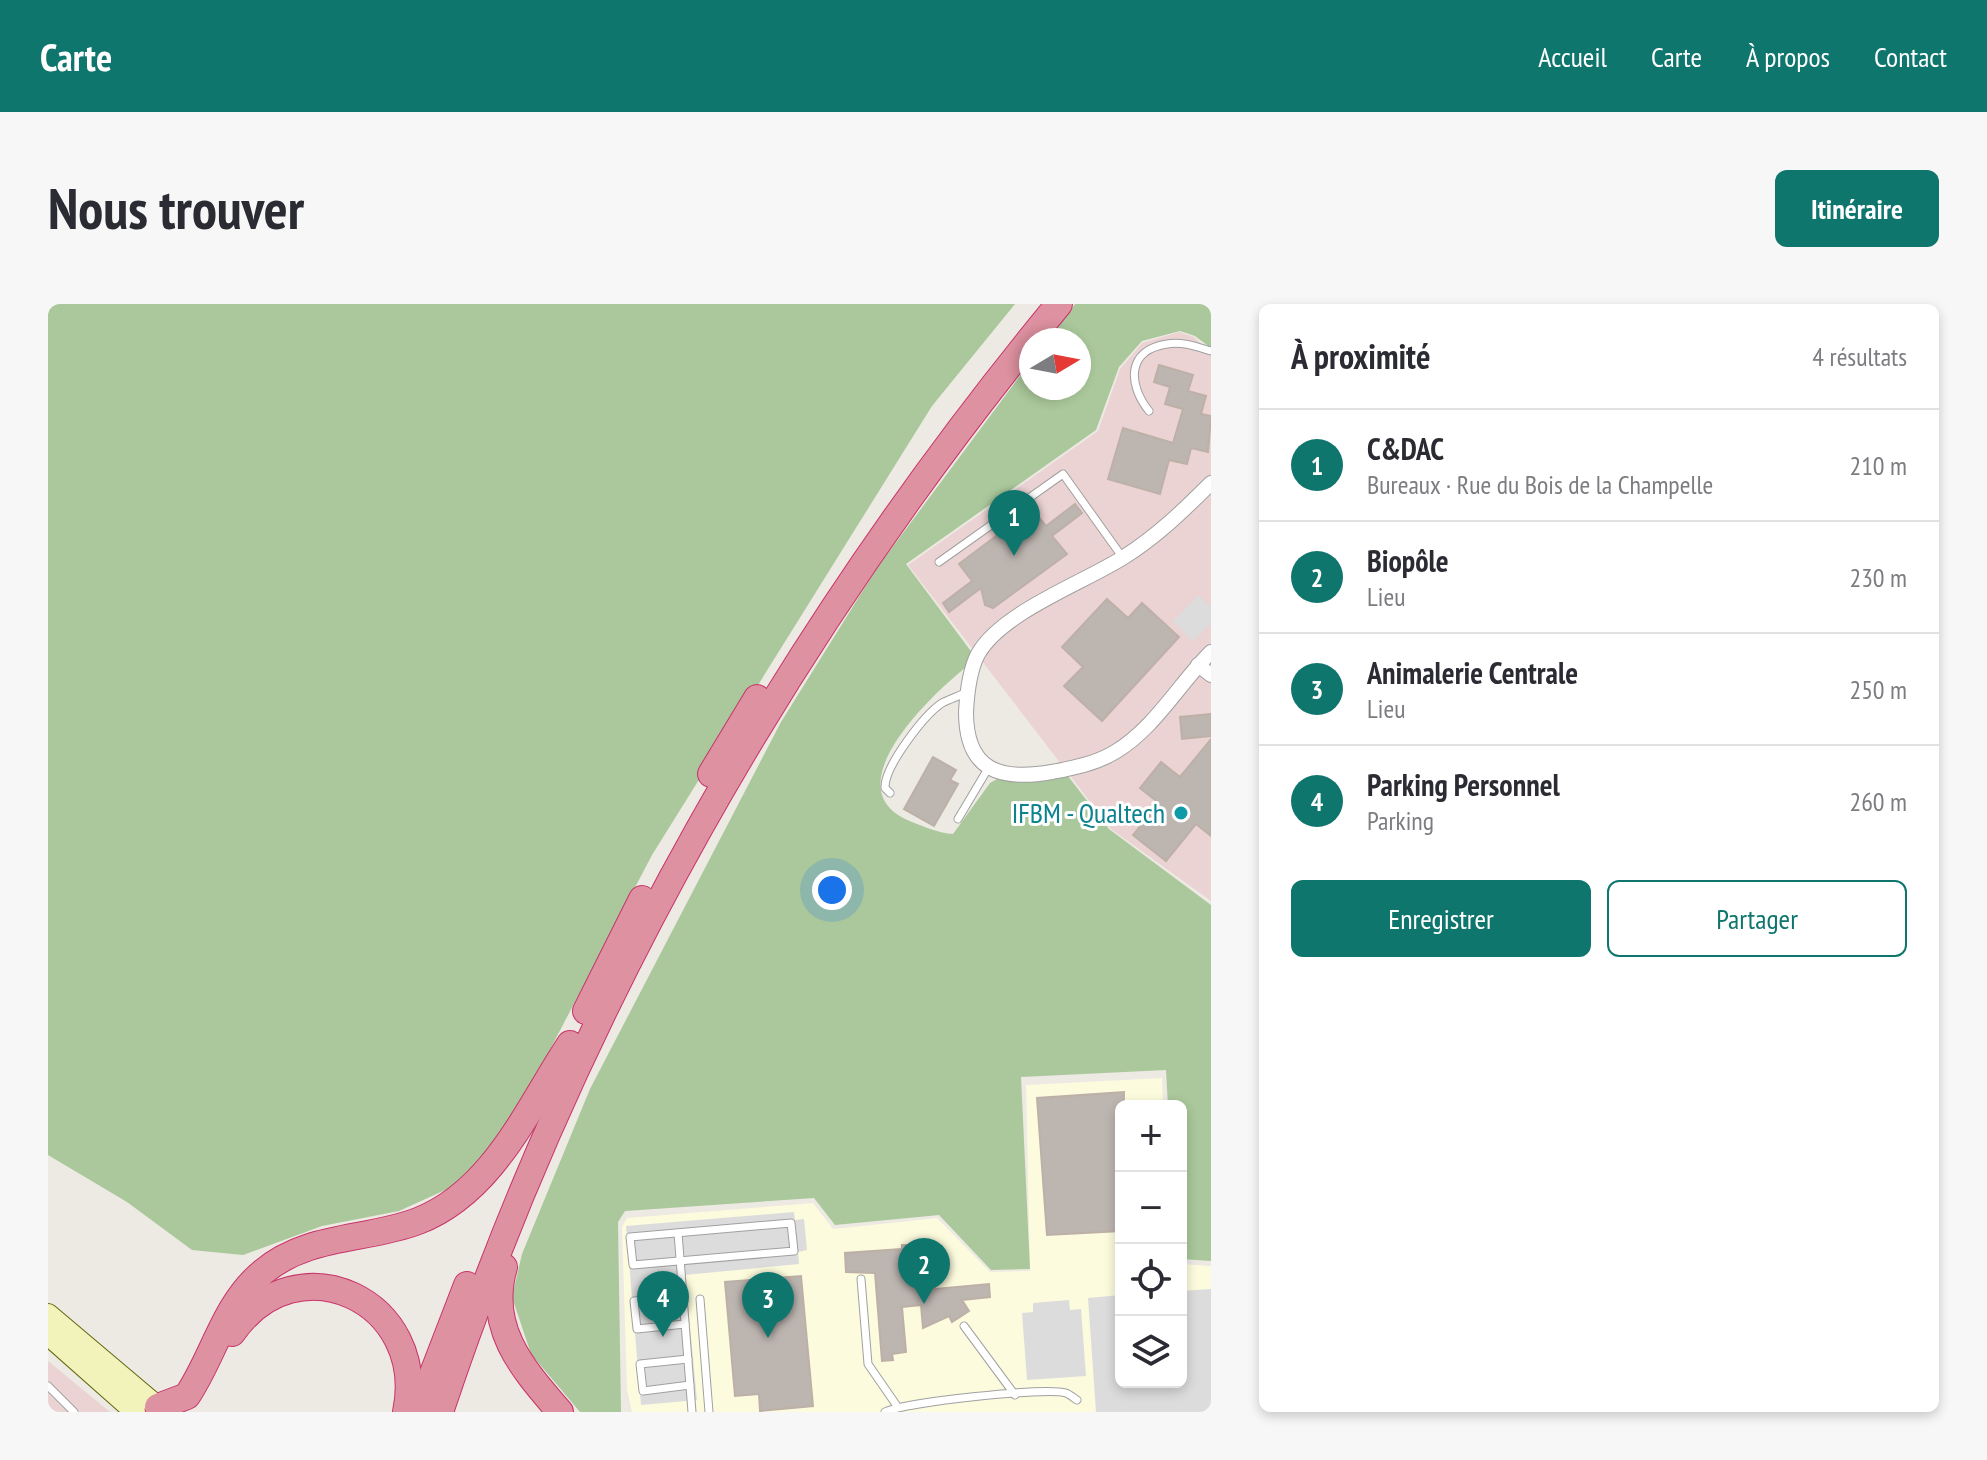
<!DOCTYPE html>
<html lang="fr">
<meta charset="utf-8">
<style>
:root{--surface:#fff;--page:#f7f7f7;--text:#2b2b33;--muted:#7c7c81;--line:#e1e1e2;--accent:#0f766e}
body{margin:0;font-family:"PT Sans Narrow",sans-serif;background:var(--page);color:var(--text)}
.controls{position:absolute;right:24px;bottom:24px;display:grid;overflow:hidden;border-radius:12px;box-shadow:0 4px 12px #0003}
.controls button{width:72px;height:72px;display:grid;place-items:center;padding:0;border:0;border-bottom:2px solid var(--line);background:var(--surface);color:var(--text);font:40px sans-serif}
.compass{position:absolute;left:971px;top:24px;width:72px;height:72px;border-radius:50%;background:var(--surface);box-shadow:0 4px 12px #0003;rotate:80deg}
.you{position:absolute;left:784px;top:586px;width:28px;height:28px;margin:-20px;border:6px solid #fff;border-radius:50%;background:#1a73e8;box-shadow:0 0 0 12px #1a73e833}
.badge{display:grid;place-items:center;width:52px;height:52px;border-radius:50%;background:var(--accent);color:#fff;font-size:26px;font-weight:700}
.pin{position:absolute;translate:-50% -66px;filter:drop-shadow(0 2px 4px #0008)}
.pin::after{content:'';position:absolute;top:42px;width:28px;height:24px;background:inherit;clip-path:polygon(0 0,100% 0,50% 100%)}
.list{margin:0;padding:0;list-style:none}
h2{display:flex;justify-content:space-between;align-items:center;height:104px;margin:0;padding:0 32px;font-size:34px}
h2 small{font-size:26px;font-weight:400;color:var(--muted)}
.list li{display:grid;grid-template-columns:52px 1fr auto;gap:24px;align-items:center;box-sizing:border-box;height:112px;padding:0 32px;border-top:2px solid var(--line)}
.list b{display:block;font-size:30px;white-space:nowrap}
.list p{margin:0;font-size:26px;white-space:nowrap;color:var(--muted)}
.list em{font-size:26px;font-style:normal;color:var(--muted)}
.actions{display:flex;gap:16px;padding:24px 32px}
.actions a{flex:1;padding:18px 0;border:2px solid var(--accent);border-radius:12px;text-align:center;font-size:28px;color:var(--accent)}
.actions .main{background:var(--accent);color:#fff}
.icon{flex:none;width:44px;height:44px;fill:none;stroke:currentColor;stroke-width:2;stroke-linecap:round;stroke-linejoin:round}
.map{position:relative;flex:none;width:1163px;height:1108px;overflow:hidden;border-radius:12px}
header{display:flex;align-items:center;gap:48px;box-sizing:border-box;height:112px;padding:0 40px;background:var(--accent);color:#fff}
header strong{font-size:38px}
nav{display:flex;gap:44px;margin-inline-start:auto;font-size:28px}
.intro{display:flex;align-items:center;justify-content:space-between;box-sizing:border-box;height:192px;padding:0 48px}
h1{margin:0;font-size:56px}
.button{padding:20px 36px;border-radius:12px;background:var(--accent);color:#fff;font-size:28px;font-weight:700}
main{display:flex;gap:48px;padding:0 48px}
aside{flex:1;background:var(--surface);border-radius:12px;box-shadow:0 4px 12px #0003}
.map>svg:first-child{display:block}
.commercial{fill:#ecd3d3}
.education{fill:#fcfbdd}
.forest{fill:#aac89b}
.parking{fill:#dcdcdc}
.building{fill:#bdb5b0;stroke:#bdb0a7;stroke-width:2}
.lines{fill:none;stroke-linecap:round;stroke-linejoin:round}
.service-casing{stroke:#a0a0a0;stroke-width:9}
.minor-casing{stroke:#a0a0a0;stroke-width:16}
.secondary-casing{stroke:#61680e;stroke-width:22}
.motorway-casing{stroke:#c7336a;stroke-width:28}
.service{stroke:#fff;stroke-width:7}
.minor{stroke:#fff;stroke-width:14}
.secondary{stroke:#f2f3ba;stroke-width:20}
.motorway{stroke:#de91a1;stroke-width:26}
.culture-dot{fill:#0f9aa8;stroke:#fff;stroke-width:3}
.labels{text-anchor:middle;stroke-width:6;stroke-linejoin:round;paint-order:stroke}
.culture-label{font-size:28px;fill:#0d838f;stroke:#fff;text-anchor:end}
</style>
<header>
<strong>Carte</strong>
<nav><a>Accueil</a><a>Carte</a><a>À propos</a><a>Contact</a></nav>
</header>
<div class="intro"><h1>Nous trouver</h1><a class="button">Itinéraire</a></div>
<main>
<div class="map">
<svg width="1163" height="1108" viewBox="0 0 1163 1108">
<rect width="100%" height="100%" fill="#ede9e3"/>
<!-- commercial -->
<g class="commercial">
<path d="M 1131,28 L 1146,33 L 1163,49 L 1163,597 L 1063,525 L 860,261 L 1050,127 L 1072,65 L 1094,39 Z"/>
<path d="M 0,1057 L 62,1108 L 0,1108 Z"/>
</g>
<!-- education -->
<path class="education" d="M 1114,774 L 1115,802 L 1073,802 L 1073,1078 L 1133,1078 L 1133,960 L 1163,962 L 1163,1108 L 584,1108 L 579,1086 L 574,923 L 579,914 L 765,899 L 785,925 L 889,914 L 942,968 L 982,967 L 978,781 Z"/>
<!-- forest -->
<g class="forest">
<path d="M 0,0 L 967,0 L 884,102 L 604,551 L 465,816 L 432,857 L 406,882 L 351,907 L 274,922 L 195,951 L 144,946 L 79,898 L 0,851 Z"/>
<path d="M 1027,0 L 1163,0 L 1163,44 L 1147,32 L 1132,27 L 1094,37 L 1071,63 L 1048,126 L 858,260 L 925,350 L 923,359 C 886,388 780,486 864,518 C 877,523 890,529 905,530 L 942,479 L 951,474 L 1016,467 L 1061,525 L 1163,601 L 1163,957 L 1133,955 L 1133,802 L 1120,802 L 1118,766 L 973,773 L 982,965 L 943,966 L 891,911 L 787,921 L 766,894 L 577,907 L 570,918 L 573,1108 L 532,1108 L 483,1050 L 464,993 L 474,950 L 542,785 L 733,418 L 829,264 L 983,57 L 983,84 L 1031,84 L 1031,36 L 999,36 Z"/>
</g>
<!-- parking -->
<g class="parking">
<path d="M 1151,291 L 1163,304 L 1163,319 L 1145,337 L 1125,317 Z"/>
<path d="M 746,908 L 747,916 L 756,915 L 759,946 L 750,948 L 751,960 L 637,971 L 649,1096 L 593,1101 L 578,922 Z"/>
<path d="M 1163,985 L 1163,1108 L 1048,1108 L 1040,994 L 1073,991 L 1073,1078 L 1133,1078 L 1133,987 Z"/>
<path d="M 1021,996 L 1022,1006 L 1033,1005 L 1038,1072 L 979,1076 L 974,1009 L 985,1008 L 985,999 Z"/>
</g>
<!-- building -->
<g class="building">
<path d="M 1111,61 L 1145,71 L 1140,87 L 1158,92 L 1153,110 L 1163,112 L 1160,148 L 1143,144 L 1139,160 L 1121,156 L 1112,190 L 1060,175 L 1075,124 L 1125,139 L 1135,105 L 1117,100 L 1122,83 L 1106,78 Z"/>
<path d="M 1027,200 L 1034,209 L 1004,232 L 1019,250 L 945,304 L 937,301 L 933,284 L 901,308 L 895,299 L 924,277 L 911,260 L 984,205 L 998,222 Z"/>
<path d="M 1059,295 L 1080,314 L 1094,299 L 1131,333 L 1054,417 L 1016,382 L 1035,363 L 1014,343 Z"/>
<path d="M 1163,410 L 1163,432 L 1134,435 L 1132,413 Z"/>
<path d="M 1163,435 L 1163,532 L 1148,520 L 1118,557 L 1085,531 L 1111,499 L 1092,484 L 1113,458 L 1132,473 Z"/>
<path d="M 885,453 L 908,466 L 902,476 L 910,480 L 886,522 L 856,505 Z"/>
<path d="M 1076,788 L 1073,927 L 999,931 L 989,794 Z"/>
<path d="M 854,941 L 883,942 L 887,985 L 941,980 L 942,993 L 914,996 L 921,1007 L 904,1018 L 901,1012 L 875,1024 L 873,1001 L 854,1003 L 858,1048 L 844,1050 L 845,1056 L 834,1057 L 827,969 L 798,968 L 797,949 L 854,945 Z"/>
<path d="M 753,972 L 765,1102 L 712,1107 L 711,1090 L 687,1092 L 677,978 Z"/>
</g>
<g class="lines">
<defs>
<g id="service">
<path d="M 1101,107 C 1080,81 1078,46 1119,40 C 1134,37 1149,43 1163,47"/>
<path d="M 891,258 L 1015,170 L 1075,254"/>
<path d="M 842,489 L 837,484 C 836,463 876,411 894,399 C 902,395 911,392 919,388"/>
<path d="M 910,515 L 941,463"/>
<path d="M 743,919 L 746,947 L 585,961 L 582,933 Z"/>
<path d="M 630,929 L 644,1108"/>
<path d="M 813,975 L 820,1060 L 849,1102"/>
<path d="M 635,992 L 586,997 L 589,1025 L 637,1020"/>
<path d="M 652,995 L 661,1108"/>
<path d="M 916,1022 L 967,1091"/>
<path d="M 640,1055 L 592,1060 L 595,1087 L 642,1081"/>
<path d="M 0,1082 L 26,1108"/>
<path d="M 837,1108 C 857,1098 998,1083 1018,1089 C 1021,1090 1026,1094 1029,1096"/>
</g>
<g id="minor">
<path d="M 1163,179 C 1136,206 1108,233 1076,253 C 1035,279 954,308 930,350 C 921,367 919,389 918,408 C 918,467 952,477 1004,468 C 1025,464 1047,460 1067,448 C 1106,425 1131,380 1163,348"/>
<path d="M 1150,361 L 1163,371"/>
</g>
<g id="secondary">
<path d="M 0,1010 L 116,1108"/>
<path d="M 0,1031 L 87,1108"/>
</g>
<g id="motorway">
<path d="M 663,470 L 709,394"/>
<path d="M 538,707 L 594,595"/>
<path d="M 456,963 C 438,1024 475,1065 512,1108"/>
<path d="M 184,1029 C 250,934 381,998 358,1108"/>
<path d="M 110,1103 L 139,1092 C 166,1052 176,1000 215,968 C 260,930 318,937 370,917 C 445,888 480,804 522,740"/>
<path d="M 370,1108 L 419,981"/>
<path d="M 392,1108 C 526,706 741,327 1011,0"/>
</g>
</defs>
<!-- service casing -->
<use href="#service" class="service-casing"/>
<!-- minor casing -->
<use href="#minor" class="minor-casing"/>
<!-- secondary casing -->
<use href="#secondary" class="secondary-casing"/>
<!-- motorway casing -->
<use href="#motorway" class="motorway-casing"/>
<!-- service -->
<use href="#service" class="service"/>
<!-- minor -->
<use href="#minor" class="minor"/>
<!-- secondary -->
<use href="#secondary" class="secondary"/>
<!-- motorway -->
<use href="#motorway" class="motorway"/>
</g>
<!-- markers -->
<circle class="culture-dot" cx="1133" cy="509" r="8"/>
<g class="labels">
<!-- culture labels -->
<g class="culture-label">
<text x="1117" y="519">IFBM - Qualtech</text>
</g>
</g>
</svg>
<div class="controls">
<button>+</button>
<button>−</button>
<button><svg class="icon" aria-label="locate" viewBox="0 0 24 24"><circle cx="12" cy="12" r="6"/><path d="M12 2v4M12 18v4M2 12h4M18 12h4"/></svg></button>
<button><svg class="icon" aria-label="layers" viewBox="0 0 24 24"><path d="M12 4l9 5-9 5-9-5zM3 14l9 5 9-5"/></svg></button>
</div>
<svg class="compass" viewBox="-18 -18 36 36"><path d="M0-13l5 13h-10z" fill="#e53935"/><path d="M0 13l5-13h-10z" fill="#7c7c81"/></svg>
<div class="you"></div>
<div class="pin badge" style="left:966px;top:252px">1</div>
<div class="pin badge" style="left:876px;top:1000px">2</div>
<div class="pin badge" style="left:720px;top:1034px">3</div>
<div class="pin badge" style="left:615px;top:1033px">4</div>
</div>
<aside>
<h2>À proximité<small>4 résultats</small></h2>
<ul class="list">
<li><span class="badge">1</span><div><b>C&amp;DAC</b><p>Bureaux · Rue du Bois de la Champelle</p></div><em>210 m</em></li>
<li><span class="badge">2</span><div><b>Biopôle</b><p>Lieu</p></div><em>230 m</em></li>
<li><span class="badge">3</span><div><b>Animalerie Centrale</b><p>Lieu</p></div><em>250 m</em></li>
<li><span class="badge">4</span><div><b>Parking Personnel</b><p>Parking</p></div><em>260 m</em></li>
</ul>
<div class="actions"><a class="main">Enregistrer</a><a>Partager</a></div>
</aside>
</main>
